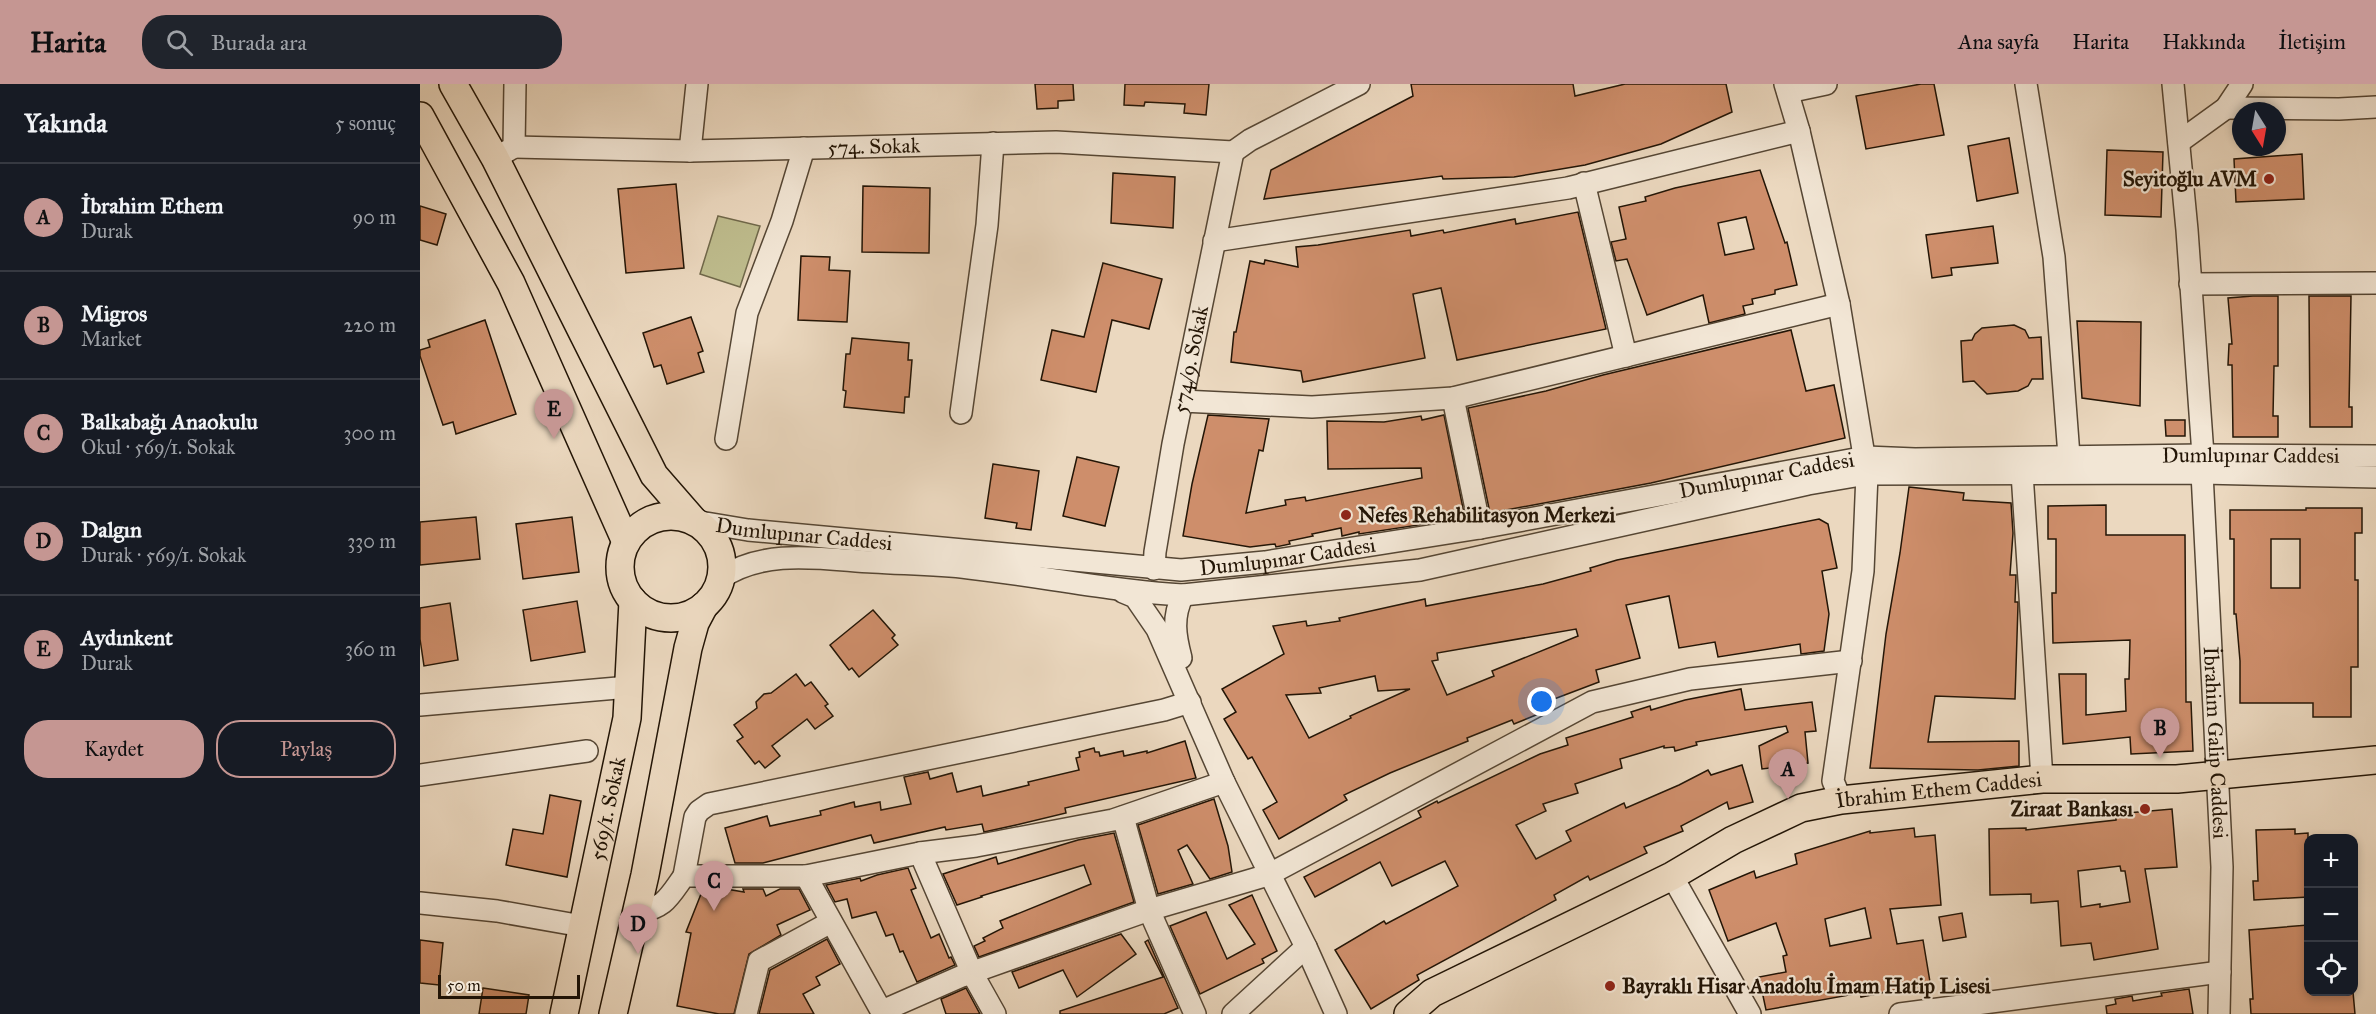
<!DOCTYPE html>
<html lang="tr">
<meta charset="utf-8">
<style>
:root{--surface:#171b24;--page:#20242c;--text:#f1f3f6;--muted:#9ea1a6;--line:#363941;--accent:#c59692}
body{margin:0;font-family:"IM FELL Great Primer",serif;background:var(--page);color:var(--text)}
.controls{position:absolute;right:18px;bottom:18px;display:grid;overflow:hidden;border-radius:12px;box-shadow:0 3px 9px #0003}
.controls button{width:54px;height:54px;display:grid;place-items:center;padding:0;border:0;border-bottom:2px solid var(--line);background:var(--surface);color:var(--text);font:30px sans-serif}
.compass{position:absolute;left:1812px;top:18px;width:54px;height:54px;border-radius:50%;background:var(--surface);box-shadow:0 3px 9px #0003;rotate:169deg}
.scale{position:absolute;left:18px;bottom:15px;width:142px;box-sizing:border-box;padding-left:6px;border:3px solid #231506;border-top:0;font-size:16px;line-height:21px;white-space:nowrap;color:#231506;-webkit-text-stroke:4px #f2e6d5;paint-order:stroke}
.you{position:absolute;left:1122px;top:618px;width:21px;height:21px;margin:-15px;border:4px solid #fff;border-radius:50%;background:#1a73e8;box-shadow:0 0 0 9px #1a73e833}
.badge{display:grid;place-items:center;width:39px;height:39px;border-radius:50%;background:var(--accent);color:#111;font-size:20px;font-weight:700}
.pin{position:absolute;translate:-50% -50px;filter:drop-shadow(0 2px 3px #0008)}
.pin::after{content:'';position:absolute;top:32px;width:21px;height:18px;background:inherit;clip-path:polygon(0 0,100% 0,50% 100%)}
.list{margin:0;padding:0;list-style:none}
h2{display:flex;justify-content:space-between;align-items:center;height:78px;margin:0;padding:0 24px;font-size:26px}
h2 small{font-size:20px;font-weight:400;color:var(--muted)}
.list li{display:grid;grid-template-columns:39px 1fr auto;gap:18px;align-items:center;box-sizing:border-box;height:108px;padding:0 24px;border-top:2px solid var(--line)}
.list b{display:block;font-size:22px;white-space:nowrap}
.list p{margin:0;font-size:20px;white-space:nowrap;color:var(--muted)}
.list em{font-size:20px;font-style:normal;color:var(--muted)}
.actions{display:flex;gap:12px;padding:18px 24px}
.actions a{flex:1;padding:14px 0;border:2px solid var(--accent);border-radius:24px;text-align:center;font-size:21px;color:var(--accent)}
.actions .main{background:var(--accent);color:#111}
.icon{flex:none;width:33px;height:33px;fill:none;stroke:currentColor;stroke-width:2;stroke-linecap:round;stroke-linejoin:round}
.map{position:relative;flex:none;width:1956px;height:930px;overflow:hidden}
header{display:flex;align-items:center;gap:36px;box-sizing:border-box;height:84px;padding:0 30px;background:var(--accent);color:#111}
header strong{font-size:28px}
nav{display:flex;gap:33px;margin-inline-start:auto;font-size:21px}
.search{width:420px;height:54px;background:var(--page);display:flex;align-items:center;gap:15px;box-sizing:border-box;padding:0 21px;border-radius:24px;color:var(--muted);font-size:22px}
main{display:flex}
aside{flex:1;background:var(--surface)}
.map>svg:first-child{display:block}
.green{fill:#bebc8d;stroke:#70684a;stroke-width:1.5}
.building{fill:#ce8e6b;stroke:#231506;stroke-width:1.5;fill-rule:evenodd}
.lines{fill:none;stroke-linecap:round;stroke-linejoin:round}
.minor-casing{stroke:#554634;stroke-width:24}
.major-casing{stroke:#231506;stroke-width:30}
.minor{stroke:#f2e6d5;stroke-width:21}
.major{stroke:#ebd8bf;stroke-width:27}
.poi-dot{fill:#8f2418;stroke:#f2e6d5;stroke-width:2}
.labels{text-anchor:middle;stroke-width:4.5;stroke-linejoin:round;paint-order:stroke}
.street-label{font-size:21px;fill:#231506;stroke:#f2e6d5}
.poi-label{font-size:21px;font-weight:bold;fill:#231506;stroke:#f2e6d5;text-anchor:end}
</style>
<header>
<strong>Harita</strong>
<div class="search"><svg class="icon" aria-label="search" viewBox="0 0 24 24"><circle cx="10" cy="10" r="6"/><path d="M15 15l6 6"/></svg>Burada ara</div>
<nav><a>Ana sayfa</a><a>Harita</a><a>Hakkında</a><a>İletişim</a></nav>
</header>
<main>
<aside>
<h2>Yakında<small>5 sonuç</small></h2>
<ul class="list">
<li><span class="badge">A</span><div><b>İbrahim Ethem</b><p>Durak</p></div><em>90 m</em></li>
<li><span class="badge">B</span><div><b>Migros</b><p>Market</p></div><em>220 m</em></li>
<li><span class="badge">C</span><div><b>Balkabağı Anaokulu</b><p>Okul · 569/1. Sokak</p></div><em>300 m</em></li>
<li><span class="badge">D</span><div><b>Dalgın</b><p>Durak · 569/1. Sokak</p></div><em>330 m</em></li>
<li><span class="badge">E</span><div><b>Aydınkent</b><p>Durak</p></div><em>360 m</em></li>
</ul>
<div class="actions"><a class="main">Kaydet</a><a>Paylaş</a></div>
</aside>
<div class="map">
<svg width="1956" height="930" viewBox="0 0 1956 930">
<rect width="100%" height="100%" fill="#ebd8bf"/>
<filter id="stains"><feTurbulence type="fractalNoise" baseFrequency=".00333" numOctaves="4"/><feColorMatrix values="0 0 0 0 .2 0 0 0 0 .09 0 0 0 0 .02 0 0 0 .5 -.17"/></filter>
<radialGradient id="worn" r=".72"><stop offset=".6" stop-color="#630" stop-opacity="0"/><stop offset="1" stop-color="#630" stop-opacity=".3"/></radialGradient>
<!-- green -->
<path class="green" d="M 298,132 L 340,142 L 320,203 L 280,190 Z"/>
<!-- building -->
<g class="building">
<path d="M 615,0 L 653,0 L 654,16 L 638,17 L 638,24 L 617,25 Z"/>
<path d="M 705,0 L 789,0 L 786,31 L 764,29 L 765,20 L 725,18 L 724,22 L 704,21 Z"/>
<path d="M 991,0 L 1153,0 L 1155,12 L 1205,0 L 1306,0 L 1312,28 L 1241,60 L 1165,81 L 1094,93 L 1023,95 L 1022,92 L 844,115 L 851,86 L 993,12 Z"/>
<path d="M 1501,0 L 1514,0 L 1524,51 L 1446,65 L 1436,12 Z"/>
<path d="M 1589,54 L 1598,109 L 1557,117 L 1548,62 Z"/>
<path d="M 1687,66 L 1743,68 L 1741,133 L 1685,131 Z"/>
<path d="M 1882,70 L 1884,115 L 1816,118 L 1814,75 Z"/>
<path d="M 1340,86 L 1365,159 L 1367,158 L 1377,201 L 1355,206 L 1355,210 L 1332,215 L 1333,220 L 1323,222 L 1325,230 L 1289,239 L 1283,211 L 1227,231 L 1207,175 L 1196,177 L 1191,158 L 1206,155 L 1199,123 L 1226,117 L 1225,113 L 1255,104 ZM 1326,133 L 1334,165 L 1305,171 L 1298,139 Z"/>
<path d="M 693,89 L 755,93 L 753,144 L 691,139 Z"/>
<path d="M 256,100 L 264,184 L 206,189 L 198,105 Z"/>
<path d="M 443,102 L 510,104 L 509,169 L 442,168 Z"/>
<path d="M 0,122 L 26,130 L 17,161 L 0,156 Z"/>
<path d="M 1158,128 L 1186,245 L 1037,276 L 1021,204 L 993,210 L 1005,274 L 883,298 L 881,287 L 811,278 L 814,248 L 816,248 L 830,177 L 844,180 L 845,176 L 878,183 L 876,163 L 898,161 L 990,146 L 991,152 L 1023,146 L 1024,149 L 1095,135 L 1096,140 Z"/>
<path d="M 1573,142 L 1578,179 L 1531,184 L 1532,191 L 1512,194 L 1506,151 Z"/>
<path d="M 381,172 L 410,173 L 409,186 L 430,187 L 427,238 L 378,236 Z"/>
<path d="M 683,179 L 742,195 L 729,245 L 692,236 L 676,308 L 621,296 L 632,246 L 664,253 Z"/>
<path d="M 1833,212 L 1858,212 L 1858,282 L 1854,282 L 1853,332 L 1858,332 L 1858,353 L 1813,353 L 1812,281 L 1808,281 L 1809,260 L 1812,260 L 1808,214 Z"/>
<path d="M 1889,212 L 1931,212 L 1929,323 L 1932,323 L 1932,343 L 1890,343 Z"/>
<path d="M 271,233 L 283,267 L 278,269 L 284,288 L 247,300 L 241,281 L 234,283 L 223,249 Z"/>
<path d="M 65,236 L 96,330 L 36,350 L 33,338 L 23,341 L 0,272 L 0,266 L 10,263 L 8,256 Z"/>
<path d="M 1657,237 L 1721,238 L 1720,322 L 1662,314 Z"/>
<path d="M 1594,241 L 1605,246 L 1609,254 L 1621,253 L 1623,295 L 1612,295 L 1608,302 L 1598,307 L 1567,310 L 1554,297 L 1543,298 L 1541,257 L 1552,256 L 1555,250 L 1562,244 Z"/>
<path d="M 1371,246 L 1386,307 L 1414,301 L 1425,354 L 1231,399 L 1070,429 L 1048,324 L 1126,307 L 1183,291 Z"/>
<path d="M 432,254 L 489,259 L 488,276 L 492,276 L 489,313 L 485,313 L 484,329 L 424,323 L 426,307 L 423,306 L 426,270 L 430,270 Z"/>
<path d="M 788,331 L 849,335 L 843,367 L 839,366 L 826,429 L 866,421 L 865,416 L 885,413 L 886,417 L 1002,394 L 1001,384 L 908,385 L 907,337 L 964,338 L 1001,332 L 1002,336 L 1024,331 L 1045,434 L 939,450 L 939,448 L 922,452 L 921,444 L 892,450 L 893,452 L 869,457 L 870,460 L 856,463 L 855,460 L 830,463 L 763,452 L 772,400 Z"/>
<path d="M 1745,336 L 1765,336 L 1765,352 L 1746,352 Z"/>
<path d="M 657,373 L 699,383 L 685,442 L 643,432 Z"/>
<path d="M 573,380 L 619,387 L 611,446 L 596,444 L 597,439 L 565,434 Z"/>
<path d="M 1489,403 L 1544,409 L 1543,416 L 1591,419 L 1593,449 L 1590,491 L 1596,491 L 1595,518 L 1598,518 L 1598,521 L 1595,615 L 1515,612 L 1508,658 L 1599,657 L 1599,682 L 1558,686 L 1450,684 L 1466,550 L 1480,469 Z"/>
<path d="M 1686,421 L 1686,451 L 1765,451 L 1766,618 L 1771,618 L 1773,667 L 1711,670 L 1710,653 L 1643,660 L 1639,590 L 1666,590 L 1666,631 L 1706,627 L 1705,595 L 1709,595 L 1710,556 L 1633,559 L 1632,509 L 1636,509 L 1636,455 L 1628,455 L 1628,422 Z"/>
<path d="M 1886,424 L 1942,424 L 1942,449 L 1935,449 L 1935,496 L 1938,496 L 1938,583 L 1931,583 L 1931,633 L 1893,633 L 1893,619 L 1820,619 L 1820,577 L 1816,530 L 1814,530 L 1814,455 L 1810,455 L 1810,426 L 1886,426 ZM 1851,455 L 1880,455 L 1880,504 L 1851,504 Z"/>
<path d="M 56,433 L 60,475 L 0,481 L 0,438 Z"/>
<path d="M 152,433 L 159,488 L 103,495 L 96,440 Z"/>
<path d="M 1399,435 L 1408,440 L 1417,484 L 1402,487 L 1409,530 L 1404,567 L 1381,570 L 1380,560 L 1298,573 L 1295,558 L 1259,564 L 1249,512 L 1206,521 L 1220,574 L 1176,586 L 1179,598 L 1113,623 L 1116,631 L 1094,640 L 1092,636 L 1047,654 L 1048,657 L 970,689 L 924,711 L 927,716 L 859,755 L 843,726 L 857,718 L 832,673 L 828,675 L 804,635 L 816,628 L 802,605 L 864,570 L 853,542 L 886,537 L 887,542 L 920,537 L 919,534 L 1005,515 L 1006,522 L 1123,500 L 1171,487 L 1170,484 L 1197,476 ZM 1156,545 L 1158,552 L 1072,587 L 1074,592 L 1027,611 L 1012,577 L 1018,576 L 1017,569 ZM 955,592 L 958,607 L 990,605 L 930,632 L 931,634 L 889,654 L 866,611 L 901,609 L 899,604 Z"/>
<path d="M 157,517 L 165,568 L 111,577 L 103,526 Z"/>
<path d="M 30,519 L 38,576 L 4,582 L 0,555 L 0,524 Z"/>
<path d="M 453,526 L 475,551 L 472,554 L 478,561 L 439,593 L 432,584 L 429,586 L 410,561 Z"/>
<path d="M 376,590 L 385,602 L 391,598 L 408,620 L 405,622 L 413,632 L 395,645 L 387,635 L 352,662 L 360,672 L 345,684 L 339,677 L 335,680 L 317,657 L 323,653 L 314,641 L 337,624 L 336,618 L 344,610 L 351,609 Z"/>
<path d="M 1321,605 L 1325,626 L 1392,618 L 1396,647 L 1385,648 L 1388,679 L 1342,685 L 1339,662 L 1368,648 L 1366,642 L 1276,658 L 1277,661 L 1255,667 L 1254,663 L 1244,664 L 1244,662 L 1200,675 L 1202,684 L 1155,700 L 1158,709 L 1123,720 L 1126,727 L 1096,741 L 1116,775 L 1151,757 L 1146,747 L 1204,719 L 1206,724 L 1259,701 L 1288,686 L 1291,691 L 1322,681 L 1333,718 L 1309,725 L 1307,718 L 1261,742 L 1263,747 L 1224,763 L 1227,769 L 1170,796 L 1168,792 L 1134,811 L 1136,816 L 997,891 L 999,896 L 951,925 L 915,866 L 964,837 L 966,840 L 1038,802 L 1025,777 L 972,802 L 960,778 L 895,813 L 884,793 L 1001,733 L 998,727 L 1017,717 L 1018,719 L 1120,670 L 1148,661 L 1146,654 L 1213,633 L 1211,628 L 1230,622 L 1231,626 L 1265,616 Z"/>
<path d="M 765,657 L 776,694 L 645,724 L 646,729 L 596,741 L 564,748 L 562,740 L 526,746 L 525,743 L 454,759 L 451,751 L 343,779 L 315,779 L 305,744 L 347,732 L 350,742 L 373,737 L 401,731 L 400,727 L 434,718 L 435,723 L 460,718 L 461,726 L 491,720 L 484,693 L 508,688 L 510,695 L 532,689 L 537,708 L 561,702 L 563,712 L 609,701 L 608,698 L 659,686 L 656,674 L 660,673 L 659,668 L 674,664 L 675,668 L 679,668 L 680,672 L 703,667 L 704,672 L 727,667 L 727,669 Z"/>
<path d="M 130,711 L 161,717 L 147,793 L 86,781 L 93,745 L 123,750 Z"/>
<path d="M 794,715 L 808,762 L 812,788 L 790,795 L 767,761 L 758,766 L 773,800 L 738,810 L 718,741 Z"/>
<path d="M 1752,725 L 1757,783 L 1725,785 L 1738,865 L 1674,876 L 1671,859 L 1641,862 L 1638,817 L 1611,819 L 1611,810 L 1570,811 L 1569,745 L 1606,744 L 1606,746 L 1696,736 L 1696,730 ZM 1700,782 L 1701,787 L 1705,787 L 1710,818 L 1680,823 L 1680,820 L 1661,823 L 1658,787 Z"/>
<path d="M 1494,744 L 1495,753 L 1515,751 L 1521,821 L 1470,825 L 1477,860 L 1503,856 L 1511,904 L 1487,908 L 1486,904 L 1441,913 L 1440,909 L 1346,926 L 1339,893 L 1366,888 L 1363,872 L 1367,871 L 1356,839 L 1308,857 L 1289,806 L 1334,787 L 1336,794 L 1377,780 L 1375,770 L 1450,747 L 1450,749 ZM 1445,824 L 1451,854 L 1410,862 L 1405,835 Z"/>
<path d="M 1875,745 L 1875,750 L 1888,749 L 1888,813 L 1834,816 L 1833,797 L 1838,797 L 1836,746 Z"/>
<path d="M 694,749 L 714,818 L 559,873 L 554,862 L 565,857 L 563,854 L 583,844 L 580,837 L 671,800 L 664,781 L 561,812 L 562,813 L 537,821 L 523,790 L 576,773 L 578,780 L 658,756 Z"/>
<path d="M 488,784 L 496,804 L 491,806 L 511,854 L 519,850 L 529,874 L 531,873 L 535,881 L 497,898 L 483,867 L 480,868 L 473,850 L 466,852 L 456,828 L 432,834 L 427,815 L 415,818 L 406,801 L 440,794 L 441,797 L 457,791 Z"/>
<path d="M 283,805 L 306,805 L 324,808 L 323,805 L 343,805 L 346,812 L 360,805 L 379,805 L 390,826 L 357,841 L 361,851 L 329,870 L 314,930 L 299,930 L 257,922 L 271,849 L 266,848 Z"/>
<path d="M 832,811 L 857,867 L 842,875 L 844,879 L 780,910 L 750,842 L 786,828 L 807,875 L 835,860 L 809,821 Z"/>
<path d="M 1542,829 L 1546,853 L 1523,857 L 1519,833 Z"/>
<path d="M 1888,841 L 1888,908 L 1933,908 L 1935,930 L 1831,930 L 1830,915 L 1833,915 L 1829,846 Z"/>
<path d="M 701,850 L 716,870 L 657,913 L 643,886 L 599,904 L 592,888 Z"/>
<path d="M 407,855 L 420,880 L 396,893 L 400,901 L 383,910 L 394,930 L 339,930 L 350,886 Z"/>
<path d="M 0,856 L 23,859 L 19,901 L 0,899 Z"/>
<path d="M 728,856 L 758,924 L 744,930 L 640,930 L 640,927 L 743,893 L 725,858 Z"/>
<path d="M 63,904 L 109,911 L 106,930 L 59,930 Z"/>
<path d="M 546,904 L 560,930 L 526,930 L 521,915 Z"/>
<path d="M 1769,905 L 1773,930 L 1687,930 L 1686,922 L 1696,920 L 1695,915 L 1712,912 L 1713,917 L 1742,912 L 1741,909 Z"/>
</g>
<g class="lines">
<defs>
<g id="minor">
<path d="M 1365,0 L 1379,47 L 1419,220 L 1447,390 L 1443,487 L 1413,697 L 1421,716"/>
<path d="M 1606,0 L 1634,173 L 1649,372"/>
<path d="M 1753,0 L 1767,146 L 1783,371"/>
<path d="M 1368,8 L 1406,0"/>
<path d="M 1806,24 L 1919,25 L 1956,23"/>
<path d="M 1759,58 L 1806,24 L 1822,0"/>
<path id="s1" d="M 94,63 L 270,67 L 636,58 L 813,68"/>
<path d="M 270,67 L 277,0"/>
<path d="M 813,68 L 830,56 L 939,0"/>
<path d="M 84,69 L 94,63 L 95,0"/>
<path d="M 1164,99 L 1206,272"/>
<path d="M 794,157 L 1148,104 L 1379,47"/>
<path d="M 1770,200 L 1956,199"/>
<path d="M 1033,314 L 1060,444"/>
<path d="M 762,317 L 892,323 L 1033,314 L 1419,220"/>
<path d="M 541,329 L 567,141 L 573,59"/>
<path d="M 306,355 L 327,229 L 362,137 L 384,64"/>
<path d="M 1602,389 L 1622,695"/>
<path id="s2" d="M 1782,389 L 1802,783 L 1799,930"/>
<path id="s3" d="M 274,437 L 328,446 L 761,486 L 845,478 L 1060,444 L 1446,373 L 1495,375 L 1783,371 L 1956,372"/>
<path id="s4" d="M 734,485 L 735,468 L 753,360 L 813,68"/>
<path d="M 301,494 C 345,464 402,475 453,478 C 485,480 517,480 549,484 C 620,492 691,507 763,511 L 1000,486 L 1388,400 L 1447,390 L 1782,389 L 1956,393"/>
<path d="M 703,508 L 715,513 L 737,545 L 804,698 L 886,863 L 916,930"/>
<path d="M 761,574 C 755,551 752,533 763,511"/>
<path d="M 0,621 L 209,603"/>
<path d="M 0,691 L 167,667"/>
<path d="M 703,733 L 729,826 L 775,930"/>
<path d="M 500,769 L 552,889 L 575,930"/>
<path d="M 264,792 L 275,733 L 279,727 L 289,720 L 744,626 L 770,618"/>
<path d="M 386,792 L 463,930"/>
<path d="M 1252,792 L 1330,930"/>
<path d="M 0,819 L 77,827 L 162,842"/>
<path d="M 216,830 C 246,822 247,816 264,792 L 386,792 L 500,769 L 556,762 L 693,736 L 804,698"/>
<path d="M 462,927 L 542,892 L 729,826 L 848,791 L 1172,618 L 1270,595 L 1431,577"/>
<path d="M 326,930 L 339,877 L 411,838"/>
<path d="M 813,930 L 886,863"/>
<path d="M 1480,930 L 1800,888"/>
</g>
<g id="major">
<path d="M 33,0 L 75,74 L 234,391 L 274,437"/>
<path d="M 0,32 L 91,199 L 206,458"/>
<circle cx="251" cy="483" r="51"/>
<path id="s5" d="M 144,930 L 207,634 L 213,517"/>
<path d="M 193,930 L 225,791 L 268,564 L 275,539 L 284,522"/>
<path id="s6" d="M 988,930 L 1012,909 L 1252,792 L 1313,756 L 1381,724 L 1421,716 L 1622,695 L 1757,695 L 1956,676"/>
</g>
</defs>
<!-- minor casing -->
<use href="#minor" class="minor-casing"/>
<!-- major casing -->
<use href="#major" class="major-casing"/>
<!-- minor -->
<use href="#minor" class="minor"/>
<!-- major -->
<use href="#major" class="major"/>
</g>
<!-- markers -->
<g class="poi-dot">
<circle cx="1849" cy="95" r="6"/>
<circle cx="926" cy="431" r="6"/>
<circle cx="1725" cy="725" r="6"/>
<circle cx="1190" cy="902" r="6"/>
</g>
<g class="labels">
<!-- street labels -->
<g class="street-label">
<text dy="7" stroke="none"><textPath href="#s1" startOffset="360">574. Sokak</textPath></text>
<text dy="7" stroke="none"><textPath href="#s4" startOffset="213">574/9. Sokak</textPath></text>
<text dy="7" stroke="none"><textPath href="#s3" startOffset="1569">Dumlupınar Caddesi</textPath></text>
<text dy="7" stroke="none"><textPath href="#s3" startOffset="1083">Dumlupınar Caddesi</textPath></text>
<text dy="7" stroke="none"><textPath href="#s3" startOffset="111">Dumlupınar Caddesi</textPath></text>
<text dy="7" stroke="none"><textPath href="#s3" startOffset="597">Dumlupınar Caddesi</textPath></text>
<text dy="7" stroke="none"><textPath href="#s2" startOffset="270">İbrahim Galip Caddesi</textPath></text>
<text dy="7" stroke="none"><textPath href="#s6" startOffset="584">İbrahim Ethem Caddesi</textPath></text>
<text dy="7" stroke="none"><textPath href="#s5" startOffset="210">569/1. Sokak</textPath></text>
</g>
<!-- poi labels -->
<g class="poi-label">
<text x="1837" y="102">Seyitoğlu AVM</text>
<text x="938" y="438" text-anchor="start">Nefes Rehabilitasyon Merkezi</text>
<text x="1713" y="732">Ziraat Bankası</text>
<text x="1202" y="909" text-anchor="start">Bayraklı Hisar Anadolu İmam Hatip Lisesi</text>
</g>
</g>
<rect width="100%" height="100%" filter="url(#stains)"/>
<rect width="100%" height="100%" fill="url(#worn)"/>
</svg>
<div class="controls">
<button>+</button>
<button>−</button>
<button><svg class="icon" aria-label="locate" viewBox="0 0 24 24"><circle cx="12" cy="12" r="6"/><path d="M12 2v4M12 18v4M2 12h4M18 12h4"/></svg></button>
</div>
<svg class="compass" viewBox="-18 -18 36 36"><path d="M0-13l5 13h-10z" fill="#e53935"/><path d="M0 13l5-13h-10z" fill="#9ea1a6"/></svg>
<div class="scale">50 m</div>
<div class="you"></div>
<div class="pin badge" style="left:1368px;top:715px">A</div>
<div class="pin badge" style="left:1740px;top:674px">B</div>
<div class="pin badge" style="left:294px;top:827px">C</div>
<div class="pin badge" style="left:218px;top:870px">D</div>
<div class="pin badge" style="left:134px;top:355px">E</div>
</div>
</main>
